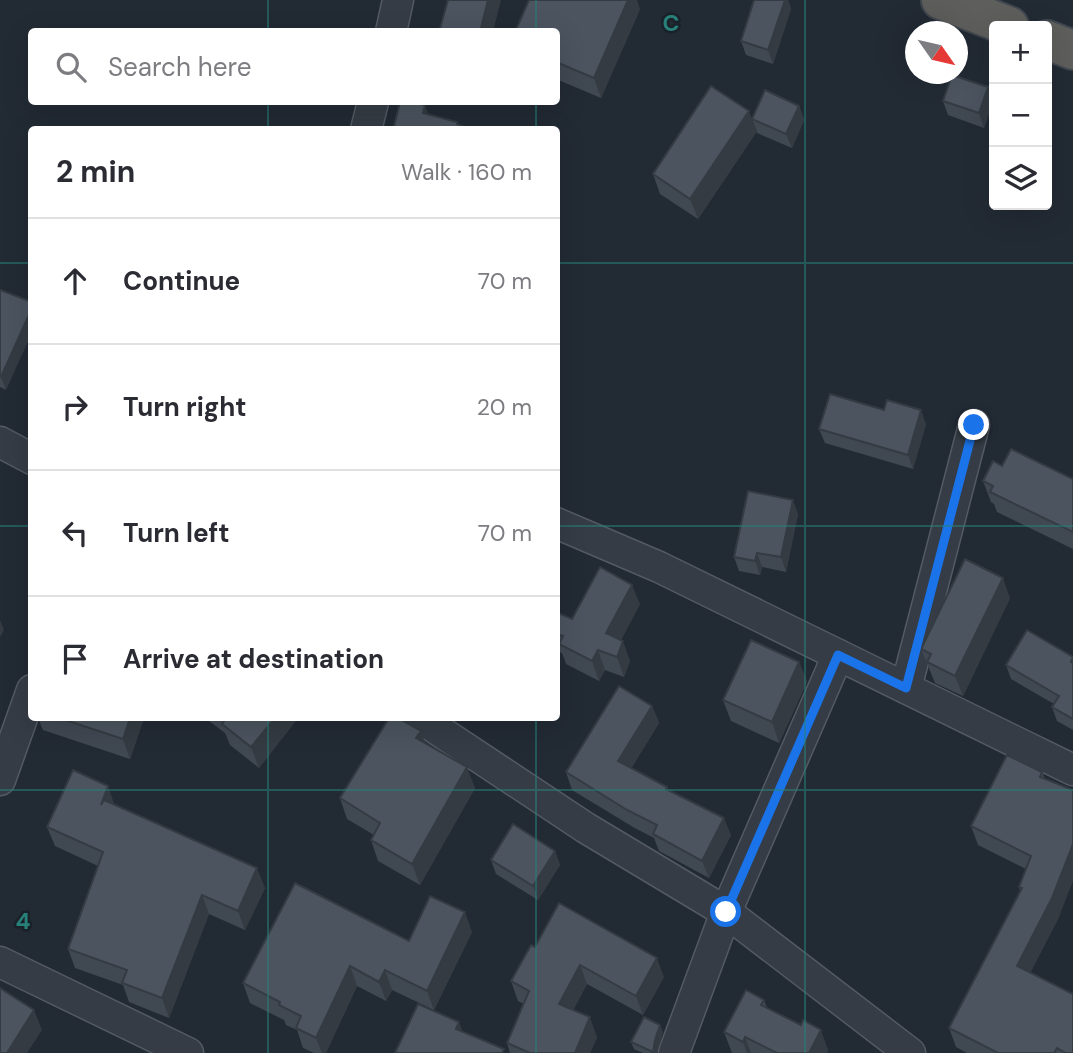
<!DOCTYPE html>
<meta charset="utf-8">
<style>
:root{--surface:#fff;--page:#f7f7f7;--text:#2b2b33;--muted:#7c7c81;--line:#e1e1e2}
body{margin:0;font-family:"DM Sans",sans-serif;background:var(--page);color:var(--text)}
.controls{position:absolute;right:21px;top:21px;display:grid;overflow:hidden;border-radius:7px;box-shadow:0 7px 28px #0002}
.controls button{width:63px;height:63px;display:grid;place-items:center;padding:0;border:0;border-bottom:2px solid var(--line);background:var(--surface);color:var(--text);font:35px sans-serif}
.compass{position:absolute;left:905px;top:21px;width:63px;height:63px;border-radius:50%;background:var(--surface);box-shadow:0 7px 28px #0002;rotate:124deg}
.stop{position:absolute;width:21px;height:21px;margin:-16px;border:5px solid #1a73e8;border-radius:50%;background:#fff}
.stop.end{background:#1a73e8;border-color:#fff;box-shadow:0 2px 7px #0008}
.list{margin:0;padding:0;list-style:none}
h2{display:flex;justify-content:space-between;align-items:center;height:91px;margin:0;padding:0 28px;font-size:30px}
h2 small{font-size:23px;font-weight:400;color:var(--muted)}
.list li{display:grid;grid-template-columns:46px 1fr auto;gap:21px;align-items:center;box-sizing:border-box;height:126px;padding:0 28px;border-top:2px solid var(--line)}
.list b{display:block;font-size:26px;white-space:nowrap}
.list em{font-size:23px;font-style:normal;color:var(--muted)}
.icon{flex:none;width:38px;height:38px;fill:none;stroke:currentColor;stroke-width:2;stroke-linecap:round;stroke-linejoin:round}
.map{position:relative;flex:none;width:1073px;height:1053px;overflow:hidden}
.search{position:absolute;background:var(--surface);box-shadow:0 7px 28px #0002;left:28px;top:28px;width:532px;height:77px;display:flex;align-items:center;gap:18px;box-sizing:border-box;padding:0 24px;border-radius:7px;color:var(--muted);font-size:26px}
.panel{position:absolute;background:var(--surface);box-shadow:0 7px 28px #0002;left:28px;top:126px;width:532px;height:595px;border-radius:7px}
.map>svg:first-child{display:block}
.lines{fill:none;stroke-linecap:round;stroke-linejoin:round}
.minor-casing{stroke:#535a63;stroke-width:33}
.trunk-casing{stroke:#40474f;stroke-width:42}
.minor{stroke:#353c45;stroke-width:30}
.trunk{stroke:#5e5e5c;stroke-width:38}
.wall{fill:#404852}
.shaded-wall{fill:#343b42}
.building{fill:#4b545f;stroke:#343b42;stroke-width:2}
.route{stroke:#1a73e8;stroke-width:9}
.grid{fill:none;stroke:#27807a;stroke-width:2;stroke-opacity:0.55}
.grid-label{font-size:23px;text-anchor:middle;font-weight:bold;fill:#27807a;stroke:#1b2129;stroke-width:5;stroke-linejoin:round;paint-order:stroke}
</style>
<div class="map">
<svg width="1073" height="1053" viewBox="0 0 1073 1053">
<rect width="100%" height="100%" fill="#222a34"/>
<g class="lines">
<defs>
<g id="minor">
<path d="M 391,32 L 398,0"/>
<path d="M 366,130 L 373,102"/>
<path d="M 0,442 L 32,459"/>
<path d="M 556,523 L 659,567 L 1073,770"/>
<path d="M 906,688 L 974,425"/>
<path d="M 420,718 L 586,828 L 726,912 L 910,1053"/>
<path d="M 0,780 L 32,690"/>
<path d="M 0,962 L 188,1053"/>
<path d="M 674,1053 L 726,912 L 838,655"/>
</g>
<g id="trunk">
<path d="M 941,0 L 1009,26"/>
<path d="M 1047,40 L 1073,50"/>
</g>
</defs>
<!-- minor casing -->
<use href="#minor" class="minor-casing"/>
<!-- trunk casing -->
<use href="#trunk" class="trunk-casing"/>
<!-- minor -->
<use href="#minor" class="minor"/>
<!-- trunk -->
<use href="#trunk" class="trunk"/>
</g>
<!-- wall -->
<g class="wall">
<path d="M 754,0 L 788,0 L 791,9 L 773,64 L 746,55 L 741,41 Z"/>
<path d="M 640,9 L 601,98 L 556,79 L 556,32 Z"/>
<path d="M 988,87 L 993,101 L 984,128 L 948,115 L 943,101 Z"/>
<path d="M 799,106 L 804,120 L 792,148 L 757,133 L 752,119 Z"/>
<path d="M 757,131 L 698,219 L 660,194 L 653,174 Z"/>
<path d="M 0,290 L 6,390 L 0,387 Z"/>
<path d="M 926,424 L 913,469 L 825,443 L 819,429 Z"/>
<path d="M 1002,466 L 1073,479 L 1073,549 L 997,512 L 994,504 L 991,502 L 983,481 Z"/>
<path d="M 798,514 L 786,572 L 762,567 L 760,575 L 739,571 L 734,557 Z"/>
<path d="M 1010,598 L 963,696 L 935,683 L 921,649 Z"/>
<path d="M 640,604 L 621,640 L 630,661 L 624,677 L 605,670 L 599,681 L 566,664 L 562,653 L 556,651 L 556,612 L 572,619 Z"/>
<path d="M 1073,657 L 1073,730 L 1057,721 L 1052,707 L 1054,704 L 1011,679 L 1006,665 Z"/>
<path d="M 799,662 L 807,682 L 779,743 L 731,721 L 723,700 Z"/>
<path d="M 652,706 L 659,723 L 631,768 L 668,790 L 731,835 L 709,878 L 659,851 L 654,838 L 633,827 L 572,790 L 566,772 Z"/>
<path d="M 38,718 L 144,718 L 130,759 L 43,730 Z"/>
<path d="M 205,718 L 298,718 L 259,768 L 230,745 L 225,733 Z"/>
<path d="M 421,731 L 425,743 L 475,788 L 420,885 L 378,861 L 371,840 L 374,835 L 347,819 L 340,798 Z"/>
<path d="M 1042,772 L 1045,779 L 1059,917 L 1030,973 L 1073,1053 L 967,1053 L 956,1047 L 949,1028 L 1020,891 L 1019,887 L 1026,869 L 978,845 L 971,826 Z"/>
<path d="M 114,805 L 265,888 L 245,930 L 209,914 L 169,1018 L 129,1002 L 123,985 L 75,968 L 68,949 L 98,866 L 55,846 L 47,827 Z"/>
<path d="M 555,851 L 560,865 L 538,900 L 496,874 L 491,860 Z"/>
<path d="M 472,932 L 434,1010 L 392,990 L 386,1001 L 357,986 L 326,1053 L 314,1053 L 303,1048 L 297,1030 L 286,1025 L 284,1020 L 250,1003 L 243,983 L 409,941 Z"/>
<path d="M 535,947 L 664,977 L 643,1015 L 587,984 L 573,1010 L 597,1037 L 590,1053 L 510,1053 L 507,1043 L 524,1004 L 518,1001 L 511,981 Z"/>
<path d="M 764,1000 L 767,1008 L 828,1050 L 827,1053 L 732,1053 L 724,1032 Z"/>
<path d="M 663,1032 L 657,1053 L 643,1053 L 634,1049 L 631,1042 Z"/>
</g>
<!-- shaded-wall -->
<g class="shaded-wall">
<path d="M 488,0 L 501,0 L 493,32 L 480,32 Z"/>
<path d="M 628,0 L 637,0 L 640,9 L 601,98 L 594,78 Z"/>
<path d="M 785,0 L 788,0 L 791,9 L 773,64 L 768,50 Z"/>
<path d="M 988,87 L 993,101 L 984,128 L 979,113 Z"/>
<path d="M 425,105 L 431,123 L 423,113 Z"/>
<path d="M 799,106 L 804,120 L 792,148 L 786,134 Z"/>
<path d="M 749,111 L 757,131 L 698,219 L 690,199 Z"/>
<path d="M 32,308 L 32,333 L 6,390 L 1,377 Z"/>
<path d="M 921,410 L 926,424 L 913,469 L 908,455 Z"/>
<path d="M 793,500 L 798,514 L 786,572 L 781,557 Z"/>
<path d="M 757,553 L 762,567 L 760,575 L 755,561 Z"/>
<path d="M 1003,578 L 1010,598 L 963,696 L 955,676 Z"/>
<path d="M 632,585 L 640,604 L 614,653 L 606,633 Z"/>
<path d="M 0,620 L 4,630 L 0,637 Z"/>
<path d="M 623,641 L 630,661 L 624,677 L 617,657 Z"/>
<path d="M 598,650 L 605,670 L 599,681 L 592,661 Z"/>
<path d="M 799,662 L 807,682 L 779,743 L 772,722 Z"/>
<path d="M 652,706 L 659,723 L 625,779 L 618,761 Z"/>
<path d="M 130,718 L 144,718 L 130,759 L 123,739 Z"/>
<path d="M 275,718 L 298,718 L 259,768 L 251,747 Z"/>
<path d="M 421,731 L 428,752 L 416,738 Z"/>
<path d="M 467,767 L 475,788 L 420,885 L 412,864 Z"/>
<path d="M 108,786 L 115,806 L 101,805 Z"/>
<path d="M 724,818 L 731,835 L 709,878 L 702,861 Z"/>
<path d="M 1073,844 L 1073,881 L 1059,917 L 1024,985 L 1017,966 Z"/>
<path d="M 555,851 L 560,865 L 538,900 L 533,886 Z"/>
<path d="M 257,868 L 265,888 L 245,930 L 238,911 Z"/>
<path d="M 202,895 L 209,914 L 169,1018 L 162,998 Z"/>
<path d="M 465,912 L 472,932 L 434,1010 L 427,991 Z"/>
<path d="M 657,958 L 664,977 L 643,1015 L 636,996 Z"/>
<path d="M 580,965 L 587,984 L 566,1024 L 559,1004 Z"/>
<path d="M 350,966 L 357,986 L 326,1053 L 322,1053 L 316,1038 Z"/>
<path d="M 385,970 L 392,990 L 386,1001 L 379,982 Z"/>
<path d="M 34,1010 L 42,1030 L 27,1053 L 7,1053 Z"/>
<path d="M 590,1017 L 597,1037 L 590,1053 L 575,1053 Z"/>
<path d="M 459,1022 L 466,1041 L 456,1029 Z"/>
<path d="M 660,1025 L 663,1032 L 657,1053 L 653,1053 L 655,1040 Z"/>
<path d="M 821,1030 L 828,1050 L 827,1053 L 809,1053 Z"/>
<path d="M 745,1037 L 751,1053 L 747,1053 L 743,1042 Z"/>
</g>
<!-- building -->
<g class="building">
<path d="M 448,0 L 488,0 L 480,32 L 439,32 Z"/>
<path d="M 529,0 L 628,0 L 594,78 L 556,62 L 556,32 L 515,32 Z"/>
<path d="M 754,0 L 785,0 L 768,50 L 741,41 Z"/>
<path d="M 952,75 L 988,87 L 979,113 L 943,101 Z"/>
<path d="M 711,86 L 749,111 L 690,199 L 653,174 Z"/>
<path d="M 765,90 L 799,106 L 786,134 L 752,119 Z"/>
<path d="M 400,102 L 412,102 L 425,105 L 423,113 L 457,122 L 457,124 L 472,130 L 393,130 Z"/>
<path d="M 0,290 L 32,302 L 32,308 L 1,377 L 0,376 Z"/>
<path d="M 830,394 L 884,410 L 887,400 L 921,410 L 908,455 L 819,429 Z"/>
<path d="M 1011,449 L 1073,479 L 1073,532 L 990,492 L 993,486 L 983,481 L 993,461 L 1002,466 Z"/>
<path d="M 748,491 L 793,500 L 781,557 L 757,553 L 755,561 L 734,557 Z"/>
<path d="M 965,559 L 1003,578 L 955,676 L 927,662 L 931,654 L 921,649 Z"/>
<path d="M 600,567 L 632,585 L 606,633 L 623,641 L 617,657 L 598,650 L 592,661 L 559,644 L 563,636 L 556,634 L 556,612 L 572,619 Z"/>
<path d="M 1027,630 L 1073,657 L 1071,662 L 1073,663 L 1073,719 L 1052,707 L 1059,696 L 1006,665 Z"/>
<path d="M 751,640 L 799,662 L 772,722 L 723,700 Z"/>
<path d="M 619,686 L 652,706 L 618,761 L 667,787 L 666,789 L 724,818 L 702,861 L 653,834 L 657,825 L 627,810 L 566,772 Z"/>
<path d="M 59,718 L 130,718 L 123,739 Z"/>
<path d="M 225,718 L 275,718 L 251,747 L 222,724 L 226,718 Z"/>
<path d="M 389,718 L 398,718 L 421,731 L 416,738 L 467,767 L 412,864 L 371,840 L 380,823 L 340,798 Z"/>
<path d="M 1007,755 L 1042,772 L 1040,777 L 1073,790 L 1073,844 L 1052,898 L 1017,966 L 1073,994 L 1073,1053 L 1066,1053 L 1057,1048 L 1054,1053 L 998,1053 L 949,1028 L 1022,888 L 1019,887 L 1031,856 L 971,826 Z"/>
<path d="M 73,770 L 108,786 L 101,805 L 104,800 L 257,868 L 238,911 L 202,895 L 162,998 L 122,983 L 127,970 L 68,949 L 103,852 L 47,827 Z"/>
<path d="M 513,824 L 555,851 L 533,886 L 491,860 Z"/>
<path d="M 295,883 L 409,941 L 430,896 L 465,912 L 427,991 L 385,970 L 379,982 L 350,966 L 316,1038 L 296,1028 L 301,1016 L 279,1005 L 280,1002 L 243,983 Z"/>
<path d="M 559,903 L 657,958 L 636,996 L 580,965 L 559,1004 L 590,1017 L 575,1053 L 530,1053 L 507,1043 L 529,991 L 511,981 L 531,945 L 535,947 Z"/>
<path d="M 0,988 L 34,1010 L 7,1053 L 0,1053 Z"/>
<path d="M 746,990 L 764,1000 L 761,1005 L 801,1025 L 803,1020 L 821,1030 L 809,1053 L 777,1053 L 745,1037 L 743,1042 L 724,1032 Z"/>
<path d="M 418,1004 L 459,1022 L 456,1029 L 504,1049 L 502,1053 L 395,1053 Z"/>
<path d="M 644,1017 L 660,1025 L 655,1040 L 653,1052 L 631,1042 Z"/>
</g>
<g class="lines">
<!-- route -->
<path class="route" d="M 726,912 L 838,655 L 906,688 L 974,425"/>
</g>
<!-- grid -->
<path class="grid" d="M 268,0 L 268,32M 536,0 L 536,32M 805,0 L 805,1053M 268,102 L 268,130M 536,102 L 536,130M 0,263 L 32,263M 556,263 L 1073,263M 0,526 L 32,526M 556,526 L 1073,526M 268,718 L 268,1053M 536,718 L 536,1053M 0,790 L 1073,790"/>
<g class="grid-label">
<text x="671" y="31">C</text>
<text x="23" y="929">4</text>
</g>
</svg>
<div class="controls">
<button>+</button>
<button>−</button>
<button><svg class="icon" aria-label="layers" viewBox="0 0 24 24"><path d="M12 4l9 5-9 5-9-5zM3 14l9 5 9-5"/></svg></button>
</div>
<svg class="compass" viewBox="-18 -18 36 36"><path d="M0-13l5 13h-10z" fill="#e53935"/><path d="M0 13l5-13h-10z" fill="#7c7c81"/></svg>
<div class="stop" style="left:726px;top:912px"></div>
<div class="stop end" style="left:974px;top:425px"></div>
<div class="search"><svg class="icon" aria-label="search" viewBox="0 0 24 24"><circle cx="10" cy="10" r="6"/><path d="M15 15l6 6"/></svg>Search here</div>
<section class="panel">
<h2>2 min<small>Walk · 160 m</small></h2>
<ul class="list">
<li><svg class="icon" aria-label="ahead" viewBox="0 0 24 24"><path d="M12 20V5M6 11l6-6 6 6"/></svg><div><b>Continue</b></div><em>70 m</em></li>
<li><svg class="icon" aria-label="right" viewBox="0 0 24 24"><path d="M7 20v-9h11M14 6l5 5-5 5"/></svg><div><b>Turn right</b></div><em>20 m</em></li>
<li><svg class="icon" aria-label="left" viewBox="0 0 24 24"><path d="M17 20v-9H6M10 6l-5 5 5 5"/></svg><div><b>Turn left</b></div><em>70 m</em></li>
<li><svg class="icon" aria-label="arrive" viewBox="0 0 24 24"><path d="M6 21V4h12l-3 4 3 4H6"/></svg><div><b>Arrive at destination</b></div></li>
</ul>
</section>
</div>
